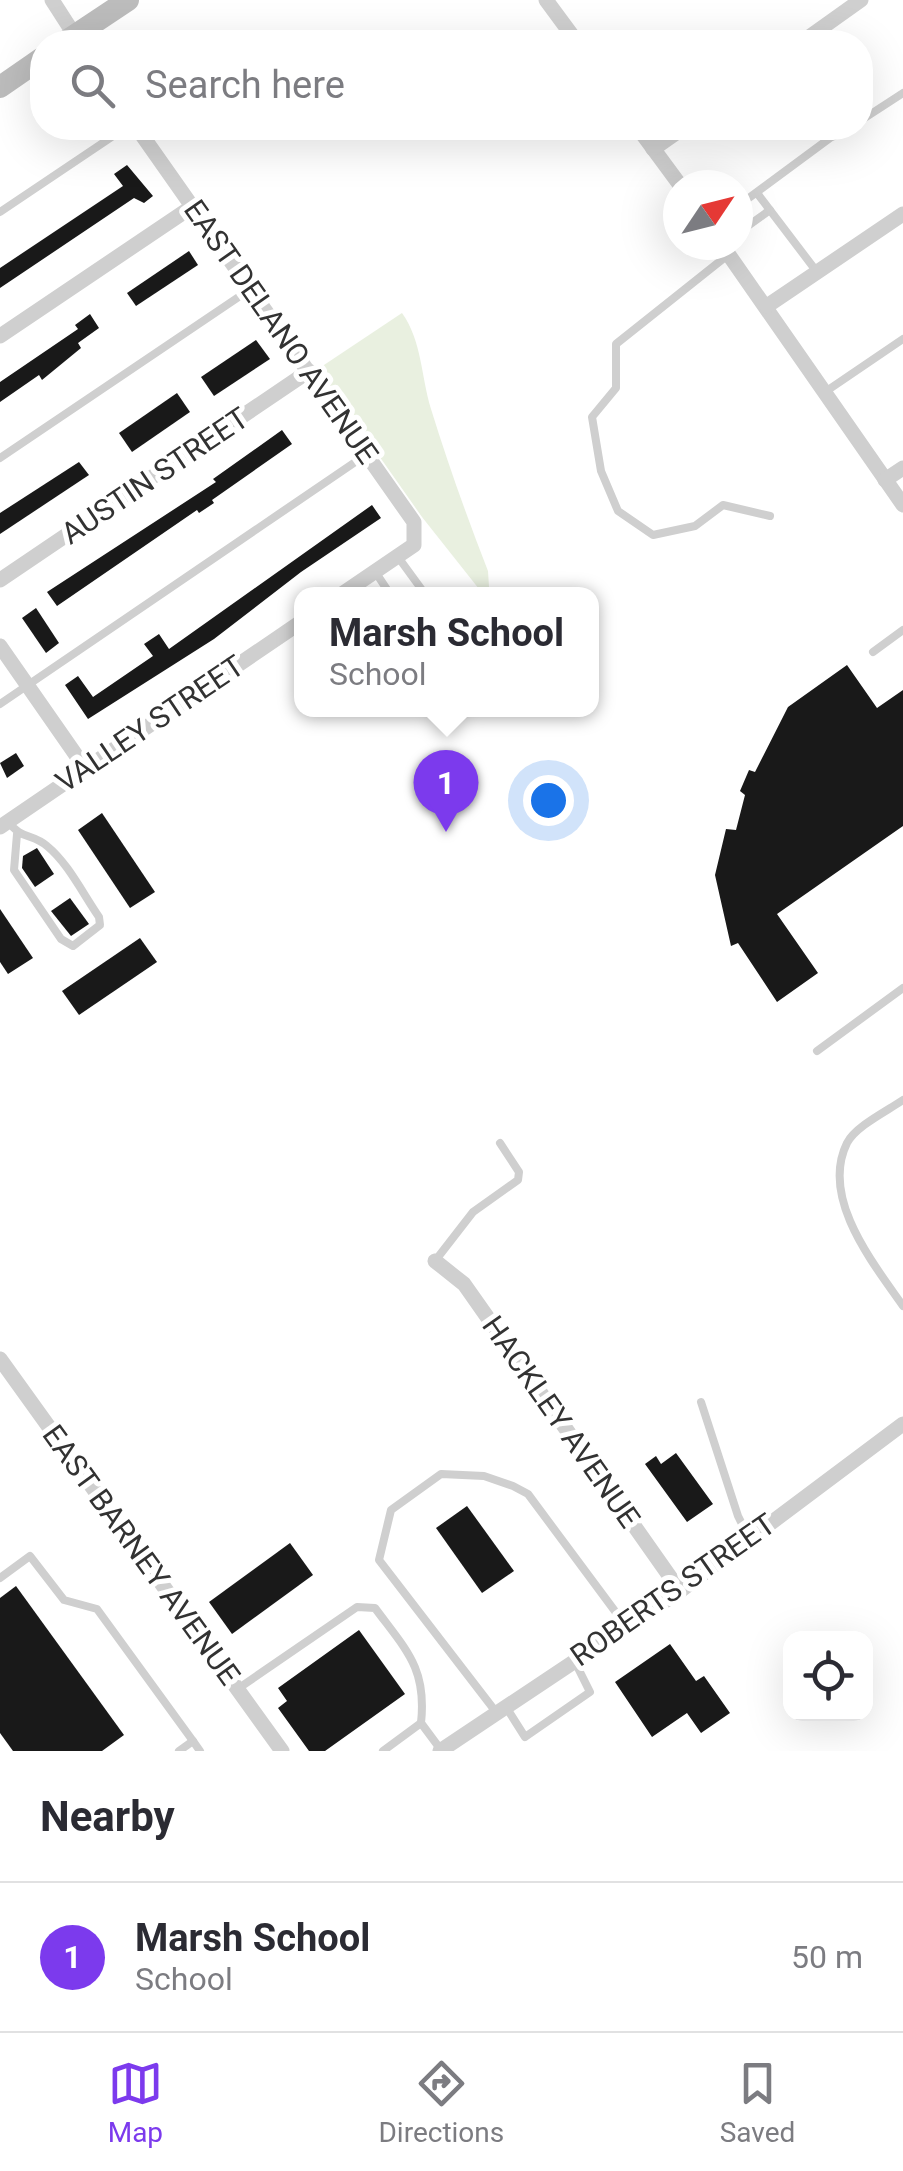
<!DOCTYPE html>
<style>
:root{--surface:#fff;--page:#f7f7f7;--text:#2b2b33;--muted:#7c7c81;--line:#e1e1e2;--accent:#7c3aed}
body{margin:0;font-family:Roboto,sans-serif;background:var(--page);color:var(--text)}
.controls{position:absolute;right:30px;bottom:30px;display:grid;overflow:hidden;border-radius:20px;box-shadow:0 10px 40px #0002}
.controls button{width:90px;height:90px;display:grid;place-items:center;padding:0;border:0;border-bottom:2px solid var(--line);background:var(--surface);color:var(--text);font:50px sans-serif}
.compass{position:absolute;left:663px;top:170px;width:90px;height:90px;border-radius:50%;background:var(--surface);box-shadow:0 10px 40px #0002;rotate:55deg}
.you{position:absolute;left:548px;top:800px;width:35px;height:35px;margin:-25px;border:8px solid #fff;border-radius:50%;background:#1a73e8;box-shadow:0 0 0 15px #1a73e833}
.badge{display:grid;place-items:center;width:65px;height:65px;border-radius:50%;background:var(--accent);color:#fff;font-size:32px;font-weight:700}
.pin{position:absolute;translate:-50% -82px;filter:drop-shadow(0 2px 5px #0008)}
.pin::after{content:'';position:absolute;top:52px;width:35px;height:30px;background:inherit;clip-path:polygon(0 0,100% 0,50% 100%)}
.popup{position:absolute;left:294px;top:587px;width:305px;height:130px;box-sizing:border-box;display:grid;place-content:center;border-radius:20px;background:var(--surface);filter:drop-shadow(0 2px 8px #0005);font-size:32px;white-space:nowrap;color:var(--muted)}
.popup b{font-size:38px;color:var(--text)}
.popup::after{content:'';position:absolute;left:50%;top:100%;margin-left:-20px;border:20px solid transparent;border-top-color:var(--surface)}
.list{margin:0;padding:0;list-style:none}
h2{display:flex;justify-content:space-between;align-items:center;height:130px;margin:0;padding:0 40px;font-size:42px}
h2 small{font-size:32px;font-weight:400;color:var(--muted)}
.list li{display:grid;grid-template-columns:65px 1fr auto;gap:30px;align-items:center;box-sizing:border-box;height:150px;padding:0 40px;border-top:2px solid var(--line)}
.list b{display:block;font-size:38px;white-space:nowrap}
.list p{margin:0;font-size:32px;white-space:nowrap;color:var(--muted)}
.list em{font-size:32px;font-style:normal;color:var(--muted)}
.icon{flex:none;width:55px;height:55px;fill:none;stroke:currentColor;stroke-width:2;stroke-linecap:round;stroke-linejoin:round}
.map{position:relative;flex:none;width:903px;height:1751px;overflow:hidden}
.search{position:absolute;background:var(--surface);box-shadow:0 10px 40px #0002;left:30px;right:30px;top:30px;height:110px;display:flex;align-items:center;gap:25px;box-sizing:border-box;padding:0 35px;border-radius:40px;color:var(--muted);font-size:38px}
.sheet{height:280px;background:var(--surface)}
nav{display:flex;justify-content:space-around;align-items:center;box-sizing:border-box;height:140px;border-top:2px solid var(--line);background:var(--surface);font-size:28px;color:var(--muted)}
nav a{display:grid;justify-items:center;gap:5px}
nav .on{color:var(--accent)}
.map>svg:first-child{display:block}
.green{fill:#e9f0e0}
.building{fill:#191919}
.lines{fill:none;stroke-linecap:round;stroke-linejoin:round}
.lane{stroke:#cfcfcf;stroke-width:8}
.street{stroke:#cfcfcf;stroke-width:15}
.secondary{stroke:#bcbcbc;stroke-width:22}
.labels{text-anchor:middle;stroke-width:10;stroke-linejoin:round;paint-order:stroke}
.street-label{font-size:30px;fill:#323232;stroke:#fff}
</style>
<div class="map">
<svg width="903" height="1751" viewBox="0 0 903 1751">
<rect width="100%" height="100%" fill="#fff"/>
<!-- green -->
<path class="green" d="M 402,313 C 422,341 421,376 431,409 C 448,464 467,517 488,571 L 489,587 L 483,594 L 422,517 L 318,369 Z"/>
<!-- building -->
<g class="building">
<path d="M 127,165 L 153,196 L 144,203 L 134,198 L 0,288 L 0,268 L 123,186 L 114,174 Z"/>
<path d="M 189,251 L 198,265 L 136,306 L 127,293 Z"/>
<path d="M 90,314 L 99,328 L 78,343 L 81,348 L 42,380 L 39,375 L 0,402 L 0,382 L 78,329 L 75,325 Z"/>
<path d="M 256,340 L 270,359 L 214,396 L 201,377 Z"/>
<path d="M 177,393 L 190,412 L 132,452 L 119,433 Z"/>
<path d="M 282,430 L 292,444 L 212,500 L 214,503 L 199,513 L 197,510 L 57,606 L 47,592 L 216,482 L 213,479 Z"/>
<path d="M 79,462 L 89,475 L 0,534 L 0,513 Z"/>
<path d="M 372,505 L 381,518 L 301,572 L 214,639 L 88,719 L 65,685 L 78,676 L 93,697 L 153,656 L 144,644 L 159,634 L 169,649 Z"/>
<path d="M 36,608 L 59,643 L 46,653 L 22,618 Z"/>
<path d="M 847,665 L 877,708 L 903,690 L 903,826 L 777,914 L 818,973 L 777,1002 L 738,943 L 731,946 L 715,875 L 726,829 L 736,830 L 745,795 L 740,791 L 749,770 L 755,772 L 788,707 Z"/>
<path d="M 16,753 L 24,766 L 7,778 L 0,763 Z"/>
<path d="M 102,813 L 155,892 L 130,908 L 78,830 Z"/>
<path d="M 37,848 L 54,874 L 35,887 L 22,868 L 23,856 Z"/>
<path d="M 70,898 L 89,924 L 71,936 L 51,911 Z"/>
<path d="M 0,909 L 33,958 L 8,974 L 0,962 Z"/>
<path d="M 140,938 L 157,962 L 79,1015 L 62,991 Z"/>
<path d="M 676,1453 L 713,1504 L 687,1522 L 645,1464 L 656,1456 L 661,1464 Z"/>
<path d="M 467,1506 L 514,1571 L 482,1593 L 436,1528 Z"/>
<path d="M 290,1543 L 313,1575 L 232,1634 L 209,1602 Z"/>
<path d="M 16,1586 L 124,1735 L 102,1751 L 13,1751 L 0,1733 L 0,1598 Z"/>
<path d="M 359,1630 L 405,1694 L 325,1751 L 309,1751 L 278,1708 L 287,1701 L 278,1688 Z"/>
<path d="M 670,1644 L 696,1681 L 704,1676 L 730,1713 L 701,1733 L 687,1713 L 652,1737 L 615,1682 Z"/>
</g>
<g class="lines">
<!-- lane -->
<g class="lane">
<path d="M 860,121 L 903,93"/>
<path d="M 757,193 L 817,272"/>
<path d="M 738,206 L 830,138 L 851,128"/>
<path d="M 0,212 L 125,128"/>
<path d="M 738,233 L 770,210"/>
<path d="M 729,254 L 616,344 L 616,388 L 592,417 L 601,471 L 618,511 L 653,535 L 695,526 L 723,505 L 770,516"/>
<path d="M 825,392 L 903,339"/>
<path d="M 0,458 L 249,290"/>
<path d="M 398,557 L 425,594"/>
<path d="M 376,573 L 390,594"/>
<path d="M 873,652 L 903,630"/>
<path d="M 0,704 L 367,454"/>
<path d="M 8,821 C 21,840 32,833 47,846 C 68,863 83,894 99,917 L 100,925 L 73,946 L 61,939 L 14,870 L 17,834"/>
<path d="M 817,1051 L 903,988"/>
<path d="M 903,1100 C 887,1111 856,1126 847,1143 C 820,1198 873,1263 903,1306"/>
<path d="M 435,1261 L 473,1212 L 518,1180 L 519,1172 L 500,1143"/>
<path d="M 701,1402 L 738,1516 L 749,1538"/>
<path d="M 0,1578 L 30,1556 L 64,1600 L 97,1609 L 193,1741"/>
<path d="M 239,1688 L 357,1607 L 375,1608 C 406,1650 427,1668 421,1723 L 441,1750"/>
<path d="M 506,1707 L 525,1737 L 590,1692 L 574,1660"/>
<path d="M 496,1712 L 379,1560 L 391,1510 L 441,1474 L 484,1476 L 513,1486 L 528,1494 L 626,1626"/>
<path d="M 179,1751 L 193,1741 L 200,1751"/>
<path d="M 383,1751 L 421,1723"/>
</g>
<!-- street -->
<g class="street">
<path d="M 52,0 L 79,42"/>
<path d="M 546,0 L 577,42"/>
<path d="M 802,42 L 861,0"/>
<path d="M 137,128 L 414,522 L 414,545 L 342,594"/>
<path d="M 638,128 L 680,185"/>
<path d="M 653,149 L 683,128"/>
<path d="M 722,245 L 903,505"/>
<path d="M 767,306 L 903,214"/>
<path d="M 0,336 L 193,206"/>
<path d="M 885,480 L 903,468"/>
<path d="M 0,580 L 309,371"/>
<path d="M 0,646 L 85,768"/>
<path d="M 0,827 L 301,622"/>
<path d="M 435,1261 L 464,1284 L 680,1591"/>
<path d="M 0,1359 L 282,1751"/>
<path d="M 440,1751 L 680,1591 L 903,1424"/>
</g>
<!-- secondary -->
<g class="secondary">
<path d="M 65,42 L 128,0"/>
<path d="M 0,87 L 42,58"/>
</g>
</g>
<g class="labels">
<!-- street labels -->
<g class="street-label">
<text transform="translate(281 332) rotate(55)" y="10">EAST DELANO AVENUE</text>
<text transform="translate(155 476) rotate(-34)" y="10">AUSTIN STREET</text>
<text transform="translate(150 724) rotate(-34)" y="10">VALLEY STREET</text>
<text transform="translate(561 1422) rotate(55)" y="10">HACKLEY AVENUE</text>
<text transform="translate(141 1555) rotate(54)" y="10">EAST BARNEY AVENUE</text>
<text transform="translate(673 1590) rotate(-35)" y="10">ROBERTS STREET</text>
</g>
</g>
</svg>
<div class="controls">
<button><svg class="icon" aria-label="locate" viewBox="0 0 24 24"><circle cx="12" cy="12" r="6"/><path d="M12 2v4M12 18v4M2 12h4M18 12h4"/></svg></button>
</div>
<svg class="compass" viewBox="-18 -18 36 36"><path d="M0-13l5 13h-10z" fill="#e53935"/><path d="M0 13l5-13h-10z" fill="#7c7c81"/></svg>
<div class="you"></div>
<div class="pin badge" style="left:446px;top:832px">1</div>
<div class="popup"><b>Marsh School</b>School</div>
<div class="search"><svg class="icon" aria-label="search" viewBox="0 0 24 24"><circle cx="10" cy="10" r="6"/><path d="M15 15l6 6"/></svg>Search here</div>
</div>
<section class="sheet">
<h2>Nearby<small></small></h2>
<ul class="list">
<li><span class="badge">1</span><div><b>Marsh School</b><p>School</p></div><em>50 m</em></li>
</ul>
</section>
<nav>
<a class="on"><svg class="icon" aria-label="map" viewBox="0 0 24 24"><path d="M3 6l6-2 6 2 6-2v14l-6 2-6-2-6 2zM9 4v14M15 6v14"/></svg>Map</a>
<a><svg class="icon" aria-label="directions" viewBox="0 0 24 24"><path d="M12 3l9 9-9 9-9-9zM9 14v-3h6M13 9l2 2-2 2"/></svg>Directions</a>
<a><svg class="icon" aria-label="saved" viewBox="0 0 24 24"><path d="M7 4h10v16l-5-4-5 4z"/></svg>Saved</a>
</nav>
